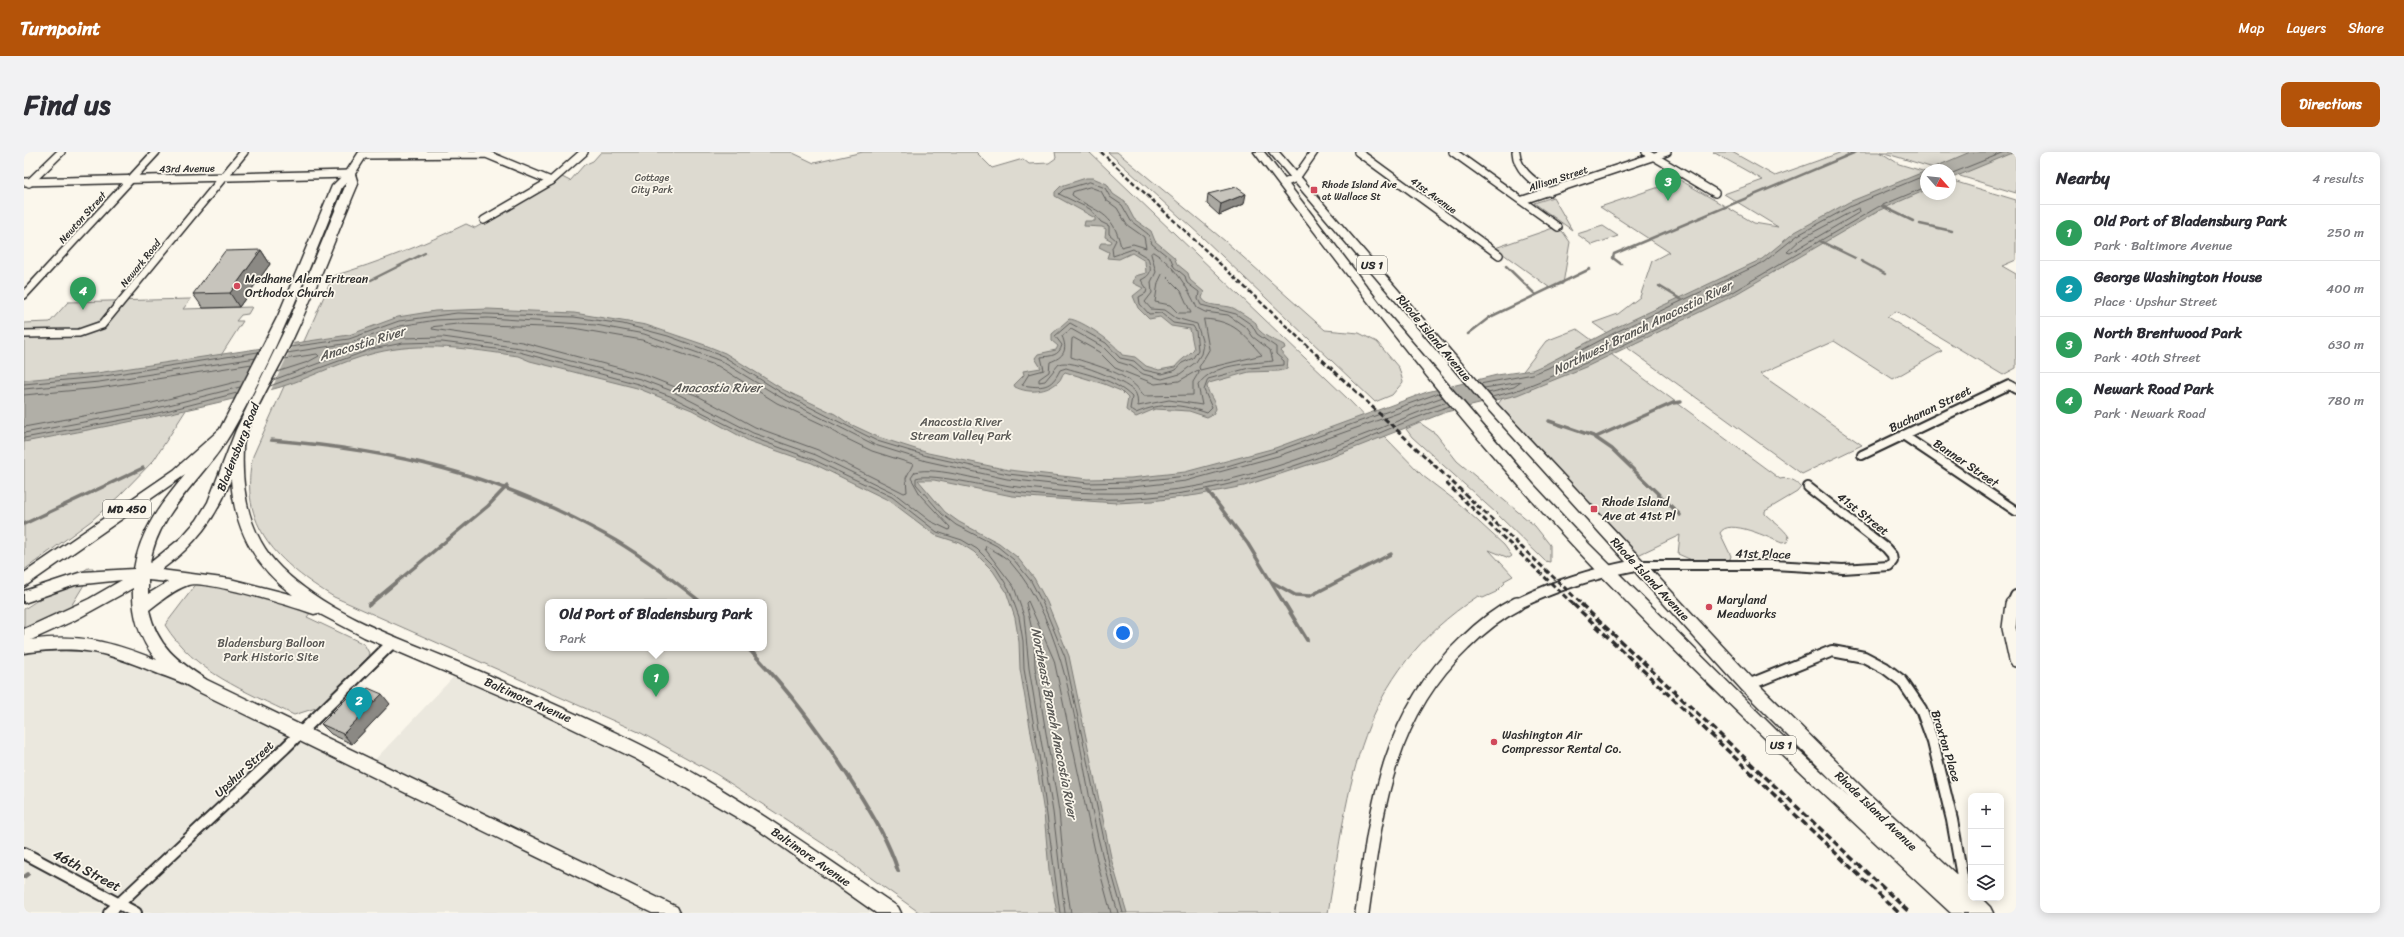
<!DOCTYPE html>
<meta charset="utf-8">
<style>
:root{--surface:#fff;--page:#f2f2f3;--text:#2b2b33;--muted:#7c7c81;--line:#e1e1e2;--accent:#b45309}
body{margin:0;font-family:Sriracha,sans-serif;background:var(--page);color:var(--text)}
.controls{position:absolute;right:12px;bottom:12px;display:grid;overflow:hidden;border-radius:8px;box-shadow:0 2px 10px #0003}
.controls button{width:36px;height:36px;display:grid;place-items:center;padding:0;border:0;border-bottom:1px solid var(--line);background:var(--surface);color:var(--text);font:20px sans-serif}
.compass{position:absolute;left:1896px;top:12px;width:36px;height:36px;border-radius:50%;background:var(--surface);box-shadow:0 2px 10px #0003;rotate:117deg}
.you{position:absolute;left:1099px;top:481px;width:14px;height:14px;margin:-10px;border:3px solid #fff;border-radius:50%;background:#1a73e8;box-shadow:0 0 0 6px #1a73e833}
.badge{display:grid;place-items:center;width:26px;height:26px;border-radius:50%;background:var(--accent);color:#fff;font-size:13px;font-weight:700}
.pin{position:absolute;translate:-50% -33px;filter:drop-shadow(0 1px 2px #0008)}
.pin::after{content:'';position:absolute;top:21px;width:14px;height:12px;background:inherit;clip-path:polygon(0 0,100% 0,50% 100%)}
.popup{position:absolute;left:521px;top:447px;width:222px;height:52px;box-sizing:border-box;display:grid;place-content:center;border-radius:8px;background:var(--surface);filter:drop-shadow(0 1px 3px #0005);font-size:13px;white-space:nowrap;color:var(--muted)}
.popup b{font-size:15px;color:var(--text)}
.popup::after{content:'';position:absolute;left:50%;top:100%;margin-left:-8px;border:8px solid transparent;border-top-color:var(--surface)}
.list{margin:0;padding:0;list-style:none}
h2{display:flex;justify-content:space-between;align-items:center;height:52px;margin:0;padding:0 16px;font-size:17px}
h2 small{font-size:13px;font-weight:400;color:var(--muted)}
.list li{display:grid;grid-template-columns:26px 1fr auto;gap:12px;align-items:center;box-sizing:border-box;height:56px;padding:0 16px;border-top:1px solid var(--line)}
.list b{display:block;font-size:15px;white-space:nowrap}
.list p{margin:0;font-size:13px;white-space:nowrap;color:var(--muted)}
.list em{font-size:13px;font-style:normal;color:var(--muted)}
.icon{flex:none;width:22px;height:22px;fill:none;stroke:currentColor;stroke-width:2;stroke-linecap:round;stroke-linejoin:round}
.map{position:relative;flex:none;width:1992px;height:761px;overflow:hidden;border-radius:8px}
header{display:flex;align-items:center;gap:24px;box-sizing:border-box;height:56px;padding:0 20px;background:var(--accent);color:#fff}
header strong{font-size:19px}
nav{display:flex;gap:22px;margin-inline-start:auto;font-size:14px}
.intro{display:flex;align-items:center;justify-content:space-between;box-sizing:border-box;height:96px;padding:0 24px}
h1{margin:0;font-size:28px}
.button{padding:10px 18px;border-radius:8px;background:var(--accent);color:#fff;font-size:14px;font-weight:700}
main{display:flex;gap:24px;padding:0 24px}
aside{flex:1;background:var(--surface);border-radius:8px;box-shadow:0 2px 10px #0003}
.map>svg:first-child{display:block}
.built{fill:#ebe8de}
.green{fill:#dddad0;stroke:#84827e;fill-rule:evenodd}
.water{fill:#b1afa7;stroke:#7b7a75}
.pier{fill:#fbf7ec}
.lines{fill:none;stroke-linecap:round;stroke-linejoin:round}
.shore{stroke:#61605d;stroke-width:1}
.stream-far2{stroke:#7b7a75;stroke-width:2.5}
.stream-far1{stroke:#7b7a75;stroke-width:3.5}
.stream{stroke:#7b7a75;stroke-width:4}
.minor-far2-casing{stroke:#2b2b2b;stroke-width:10}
.minor-far1-casing{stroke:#2b2b2b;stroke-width:12}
.minor-casing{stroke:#2b2b2b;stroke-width:14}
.tertiary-far1-casing{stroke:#2b2b2b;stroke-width:14}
.tertiary-casing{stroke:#2b2b2b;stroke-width:16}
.primary-casing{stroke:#2b2b2b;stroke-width:3}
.minor-far2{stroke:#fbf7ec;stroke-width:7}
.minor-far1{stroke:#fbf7ec;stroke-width:8}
.minor{stroke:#fbf7ec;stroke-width:10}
.tertiary-far1{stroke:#fbf7ec;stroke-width:10}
.tertiary{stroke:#fbf7ec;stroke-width:13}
.primary{fill:#fbf7ec;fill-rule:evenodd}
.rail-far2{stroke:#2b2b2b;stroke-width:2.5;stroke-dasharray:4.5 2.5;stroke-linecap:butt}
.rail-far1{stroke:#2b2b2b;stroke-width:3;stroke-dasharray:5.5 3;stroke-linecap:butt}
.rail{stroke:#2b2b2b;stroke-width:3.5;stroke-dasharray:7 3.5;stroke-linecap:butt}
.wall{fill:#aba9a2;stroke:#2b2b2b}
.shaded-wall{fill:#8b8984;stroke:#2b2b2b}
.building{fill:#c7c4bc;stroke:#2b2b2b}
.poi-dot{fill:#d1495b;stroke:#fbf7ec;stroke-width:1.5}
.labels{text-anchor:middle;stroke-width:3.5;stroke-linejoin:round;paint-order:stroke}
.far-street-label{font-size:10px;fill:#2b2b2b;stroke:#fbf7ec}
.far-park-label{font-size:10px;fill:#585754;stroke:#fbf7ec}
.far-poi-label{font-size:10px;fill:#2b2b2b;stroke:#fbf7ec;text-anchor:start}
.shield{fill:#fbf7ec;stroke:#696865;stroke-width:1}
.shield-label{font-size:11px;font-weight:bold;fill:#2b2b2b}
.poi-label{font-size:12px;fill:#2b2b2b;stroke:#fbf7ec;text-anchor:start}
.street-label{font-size:12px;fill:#2b2b2b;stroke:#fbf7ec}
.park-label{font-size:12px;fill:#585754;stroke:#fbf7ec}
.water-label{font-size:13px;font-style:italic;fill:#5a5956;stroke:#fbf7ec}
.near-street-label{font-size:14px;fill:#2b2b2b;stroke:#fbf7ec}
</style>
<header>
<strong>Turnpoint</strong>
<nav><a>Map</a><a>Layers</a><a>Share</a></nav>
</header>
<div class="intro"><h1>Find us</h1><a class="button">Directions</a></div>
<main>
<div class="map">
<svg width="1992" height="761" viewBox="0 0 1992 761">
<rect width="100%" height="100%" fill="#fbf7ec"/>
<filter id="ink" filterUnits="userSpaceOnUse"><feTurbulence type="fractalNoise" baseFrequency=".025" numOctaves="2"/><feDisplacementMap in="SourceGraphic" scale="8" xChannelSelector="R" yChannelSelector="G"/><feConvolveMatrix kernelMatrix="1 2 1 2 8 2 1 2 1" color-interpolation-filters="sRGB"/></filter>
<g filter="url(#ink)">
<!-- built -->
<path class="built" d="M 0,495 L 82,496 L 344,615 L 436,518 L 702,650 L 853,761 L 0,761 Z"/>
<!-- green -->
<g class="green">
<path d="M 577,0 L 767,0 L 790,11 L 839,0 L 952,0 L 968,16 L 999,7 L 1005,12 L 1025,11 L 1032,6 L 1031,0 L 1065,0 L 1324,247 L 1399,324 L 1432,349 L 1480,393 L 1488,404 L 1485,406 L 1465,398 L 1489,424 L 1480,429 L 1481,431 L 1472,440 L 1459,446 L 1454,444 C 1332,524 1326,630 1304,761 L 896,761 L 801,693 L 692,622 L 617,581 L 310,445 C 255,412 213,373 229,304 L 309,124 C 356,110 399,93 442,72 L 451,76 L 523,36 L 536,24 L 546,29 L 560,13 L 569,9 ZM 524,450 L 740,450 L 740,496 L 524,496 Z"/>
<path d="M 1084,0 L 1093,0 L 1201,89 L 1301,178 L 1335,181 L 1353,190 L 1375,216 L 1379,230 L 1368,243 L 1351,250 L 1177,84 Z"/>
<path d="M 1689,0 L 1708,0 L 1751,24 L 1818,0 L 1856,0 L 1875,12 L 1902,20 L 1902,42 L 1926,42 L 1926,28 L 1992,48 L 1992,108 L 1978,114 L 1992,122 L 1992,216 L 1979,223 L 1872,159 L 1863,165 L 1918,199 L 1869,227 L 1810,189 L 1736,222 L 1838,293 L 1778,322 L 1569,171 L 1594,162 L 1616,145 L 1628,109 L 1645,100 L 1576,55 L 1656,28 L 1730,71 L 1754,75 L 1700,42 L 1739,28 Z"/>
<path d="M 1857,0 L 1992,0 L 1992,41 L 1926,21 L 1926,18 L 1916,18 Z"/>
<path d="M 1529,45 L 1548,78 L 1510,51 Z"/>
<path d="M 1579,74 L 1594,84 L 1568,93 L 1553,82 Z"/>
<path d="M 1532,75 L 1539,80 L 1546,90 L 1539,132 L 1526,136 L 1471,96 Z"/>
<path d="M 167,147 L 159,157 L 228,155 L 224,162 L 217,163 L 212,169 L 219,169 L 130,308 L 95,344 L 67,369 L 0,418 L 0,171 L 26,170 L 44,150 Z"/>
<path d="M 1553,177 L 1756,327 C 1764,325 1772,328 1777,335 L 1773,340 L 1741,359 L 1741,362 C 1749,370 1759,375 1765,385 L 1763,390 L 1758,391 C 1747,387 1704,365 1696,381 L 1707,404 L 1706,407 L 1701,409 L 1670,409 L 1654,402 L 1656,383 L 1614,403 L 1474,252 L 1522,189 Z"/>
<path d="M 1396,271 L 1412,282 L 1433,309 L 1511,374 L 1526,393 L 1526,410 L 1521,409 L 1472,361 L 1388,285 L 1382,277 Z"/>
<path d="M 64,416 L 69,416 L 69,418 L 41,464 L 30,471 L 0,477 L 0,457 Z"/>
<path d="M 173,431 L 217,439 L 288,459 L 283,465 L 340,492 L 345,501 L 343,507 L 295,555 L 270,563 C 221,539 170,520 141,473 Z"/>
</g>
<!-- water -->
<g class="water">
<path d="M 1946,0 L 1991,0 L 1926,27 L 1926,18 L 1904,18 Z"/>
<path d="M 1902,19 L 1902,38 L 1856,58 L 1705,146 L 1564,214 L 1493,243 L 1422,260 L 1305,306 L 1220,334 L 1173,343 L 1128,349 L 1093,351 L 988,344 L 910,328 L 894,328 L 921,360 L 935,370 L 975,391 L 993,405 L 1010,426 L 1023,450 L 1045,504 L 1088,710 L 1103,761 L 1033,761 L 1025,718 L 1020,661 L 1011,604 L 996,517 L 995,490 L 991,466 L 982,439 L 969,419 L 950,400 L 936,391 L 911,383 L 866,349 L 788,311 L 725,289 L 668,258 L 613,236 L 506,209 L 494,204 C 446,197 399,189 351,201 C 313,210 280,230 242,239 C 162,259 82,275 0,290 L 0,228 L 73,221 L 325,183 L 374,165 L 411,159 L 464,157 L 550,161 L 622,173 L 681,193 L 701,201 L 760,238 L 811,262 L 824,271 L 854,285 L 904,301 L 985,318 L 1064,327 L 1107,326 L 1161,320 L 1251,296 L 1403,240 L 1473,223 L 1508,218 L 1522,212 L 1591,176 L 1738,107 L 1771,80 L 1825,50 Z"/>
<path d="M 1062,26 L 1069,26 L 1083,32 L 1089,42 L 1101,50 L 1110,67 L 1127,79 L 1131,89 L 1150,105 L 1153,112 L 1164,121 L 1166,128 L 1180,140 L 1178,146 C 1183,156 1199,152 1209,156 C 1213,158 1229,168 1232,171 C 1233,174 1233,177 1236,179 C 1243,186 1251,188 1260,193 L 1261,196 L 1256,199 L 1264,208 L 1263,217 L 1255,219 L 1225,220 L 1185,231 L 1183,234 C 1184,243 1191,248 1192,257 L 1189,262 L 1183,265 L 1165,259 L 1131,257 L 1112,265 L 1102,258 L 1104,246 L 1097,239 L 1080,232 L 1041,220 C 1037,223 1038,227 1034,230 C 1023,240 1005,242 991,235 L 990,233 L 1000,223 L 999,219 L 1017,216 L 1011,206 L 1014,202 L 1032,198 L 1034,194 L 1028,189 L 1028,182 L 1045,167 C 1056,167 1093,192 1098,203 L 1111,205 L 1122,214 L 1135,218 L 1151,215 C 1156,208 1164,204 1170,197 L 1166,177 L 1147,174 L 1136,165 L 1125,167 L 1114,156 L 1109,144 L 1119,136 L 1109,131 L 1111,124 L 1122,121 L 1121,109 L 1108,101 L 1095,107 L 1083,106 L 1085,100 L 1075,95 L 1077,91 L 1087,91 L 1088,89 L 1081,85 L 1082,77 L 1078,75 L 1060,74 L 1061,69 L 1071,69 L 1071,66 L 1031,44 L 1031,40 L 1037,34 Z"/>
</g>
<!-- pier -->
<path class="pier" d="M 271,188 L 246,240 L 210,247 L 238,193 Z"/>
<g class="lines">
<!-- shore -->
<g class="shore">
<path d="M 1926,22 L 1981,0"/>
<path d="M 1066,30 L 1081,36 L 1086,45 L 1098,53 L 1107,69 L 1124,82 L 1128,92 L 1147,107 L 1150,115 L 1161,124 L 1163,131 L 1175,140 L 1174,147 L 1177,153 L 1212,162 L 1228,173 L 1233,182 L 1252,195 L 1252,202 L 1260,209 L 1260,213 L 1225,216 L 1184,227 L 1180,238 L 1188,256 L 1183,261 C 1157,252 1138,250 1112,261 L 1106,257 L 1108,245 C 1090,227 1065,223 1042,216 L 1036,218 C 1027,237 1018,236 998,233 L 1005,222 L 1020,218 L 1017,205 C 1027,204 1035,204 1038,193 L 1031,184 L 1046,171 L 1082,191 L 1096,206 L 1110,209 L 1120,218 L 1138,222 L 1152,218 L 1158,211 L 1169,206 L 1174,198 L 1172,179 L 1169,174 L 1149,171 L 1137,161 L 1125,162 L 1116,152 L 1115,145 L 1122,141 L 1123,137 L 1117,128 C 1129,122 1127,118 1124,106 L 1109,97 L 1089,104 L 1088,96 L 1092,88 L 1085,82 L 1085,74 L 1077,70 L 1066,57 L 1035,42 L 1039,38 Z"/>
<path d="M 1066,35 L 1077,39 L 1082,48 L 1093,56 L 1103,73 L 1120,85 L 1122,96 L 1109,92 L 1097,95 C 1089,58 1073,62 1048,43 L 1049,40 Z"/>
<path d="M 1835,56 L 1836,60 L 1766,101 L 1763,100 L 1777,87 Z"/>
<path d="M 1129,100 C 1149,111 1164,136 1173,156 L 1181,160 L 1204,163 L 1223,176 L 1229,185 L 1246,198 L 1249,209 C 1225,212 1189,211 1174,233 L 1178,253 L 1145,248 L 1114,254 C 1113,249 1114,243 1110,239 C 1100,229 1047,206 1035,212 L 1021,229 L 1015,230 L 1015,227 L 1025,220 L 1026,210 C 1040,205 1044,198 1038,184 L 1047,177 L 1079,195 L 1094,210 L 1107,214 L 1119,222 L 1138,227 L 1156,222 L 1172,210 L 1177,202 L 1179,192 L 1173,172 L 1152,166 L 1141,158 L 1127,157 L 1121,150 L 1128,141 L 1127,130 L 1132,120 L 1127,102 Z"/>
<path d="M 1139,121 L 1157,139 L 1167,161 L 1154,161 L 1146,153 L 1131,150 L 1134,131 Z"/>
<path d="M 1706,130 L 1709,131 L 1708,134 L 1687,143 L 1688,140 Z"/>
<path d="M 1180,167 C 1211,169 1218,181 1238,203 L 1176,218 L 1175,215 L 1185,198 Z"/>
<path d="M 434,172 L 549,176 L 618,188 L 694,214 L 753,251 L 804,275 L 817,284 L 848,299 L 889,312 L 882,326 L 883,340 L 880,341 L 794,298 L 731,275 L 674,244 L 618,222 L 498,190 L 408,177 L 409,175 Z"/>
<path d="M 1612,176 L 1615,177 L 1614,180 L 1566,203 L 1563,202 Z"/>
<path d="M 1050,186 L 1075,200 L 1091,216 L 1131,232 L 1155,229 L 1174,218 L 1175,220 L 1169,230 L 1169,243 L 1120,244 C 1105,220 1072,214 1047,205 L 1048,187 Z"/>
<path d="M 266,195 L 325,187 L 375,169 L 433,161 L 550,165 L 599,172 L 644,184 L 699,204 L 758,241 L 853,289 L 903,304 L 984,322 L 1064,331 L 1107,330 L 1162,324 L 1200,315 L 1253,299 L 1415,241"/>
<path d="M 263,201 L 326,191 L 376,174 L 412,168 L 464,166 L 572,173 L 620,182 L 697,209 L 756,245 L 851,293 L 902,309 L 983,327 L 1064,336 L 1108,335 L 1162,329 L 1254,304 L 1419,245"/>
<path d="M 253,220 L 284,210 L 295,204 L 293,202 L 260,207"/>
<path d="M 249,228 L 347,192 L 378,186 L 419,185 L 496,196 L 616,227 L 648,239 L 729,281 L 792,303 L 870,341 L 906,369 L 925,378 L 926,375 L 897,344 L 887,326 L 891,320 C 912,314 962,330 986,334 C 1032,340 1079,343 1125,340 C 1203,335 1275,308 1347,280 C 1372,270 1397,258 1423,250"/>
<path d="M 0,232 L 74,225 L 234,200"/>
<path d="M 1456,232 L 1509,222 L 1524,216 L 1592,180 L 1740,110 L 1774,83 L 1827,54 L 1902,23"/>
<path d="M 246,234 L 348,197 L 379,191 L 418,190 L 495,200 L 614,232 L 646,244 L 727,285 L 790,308 L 868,345 L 913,380 L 938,388 L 953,397 L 972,416 L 985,437 L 995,465 L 999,489 L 1000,517 L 1015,603 L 1036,761"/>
<path d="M 1460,236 L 1497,230 L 1490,235 L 1464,241"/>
<path d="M 0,237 L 75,230 L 232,206"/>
<path d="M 0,243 L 75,236 L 228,212"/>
<path d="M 1468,245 L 1491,239 L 1562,211 L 1703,143 L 1854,55 L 1902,35"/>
<path d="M 0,275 L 124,252 L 220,228"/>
<path d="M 0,281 L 125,258 L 216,235"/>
<path d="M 0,286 L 126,263 L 213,241"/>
<path d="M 1041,761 L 1029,660 L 1005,516 L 1000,464 L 990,435 L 961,397 L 962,394 C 970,399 981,404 987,411 C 1041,471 1053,582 1068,658 C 1075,693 1084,727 1094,761"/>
<path d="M 1047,761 L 1040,716 L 1035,659 L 1011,515 L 1010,487 L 1002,451 L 1004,449 L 1030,508 L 1074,713 L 1087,761"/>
<path d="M 1099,761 L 1085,711 L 1041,505 L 1019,452 L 1007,429 L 990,408 L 973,394 L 932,373 L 918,362 L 892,332 L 892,326 C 907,320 978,338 999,341 C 1031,345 1064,348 1096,347 C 1174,344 1249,324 1322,295 C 1357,281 1390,265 1426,254"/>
</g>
<!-- stream-far2 -->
<g class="stream-far2">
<path d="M 1858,54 L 1889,69"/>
<path d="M 1896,72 L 1928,79"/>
<path d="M 1796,89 L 1831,106"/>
<path d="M 1837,109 L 1861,122"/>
<path d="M 1597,112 L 1589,106 L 1590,102 L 1832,0"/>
<path d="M 1482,114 L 1512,143"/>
<path d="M 347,128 L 401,101"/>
<path d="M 1635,134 L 1658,148"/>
<path d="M 1444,182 L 1466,165 L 1566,117"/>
</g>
<!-- stream-far1 -->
<g class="stream-far1">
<path d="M 1525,269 L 1572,285 L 1649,251 L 1657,250"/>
<path d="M 1572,286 L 1588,297 L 1656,363"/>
<path d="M 247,288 C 368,298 473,322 580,382 C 615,401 646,426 677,450"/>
<path d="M 1184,339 L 1224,392 L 1261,453"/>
<path d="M 0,372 L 119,316"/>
<path d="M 1248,430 L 1271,443 L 1286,444 L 1367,402"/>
<path d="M 345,453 L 464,354 L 483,334"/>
</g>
<!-- stream -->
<g class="stream">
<path d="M 1261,452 L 1283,488"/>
<path d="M 345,453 L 346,452"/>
<path d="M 724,496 C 766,539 801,587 833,638 C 849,664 865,690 874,719"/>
<path d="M 0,725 L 4,722"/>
</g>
<defs>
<g id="minor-far2">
<path d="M 1334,0 L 1475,103"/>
<path d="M 1429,0 L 1534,75"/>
<path d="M 1492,0 C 1493,19 1511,30 1525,40"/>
<path d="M 1622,0 L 1691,41"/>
<path d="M 338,3 L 462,2 L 527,29"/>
<path d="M 0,30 L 326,22"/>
<path d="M 5,31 L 37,0"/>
<path d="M 1260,31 L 1272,26 L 1290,0"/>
<path d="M 1499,48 L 1643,0"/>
<path d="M 460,68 L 527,29 L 560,0"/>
<path d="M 0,143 L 132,0"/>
<path d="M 0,182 L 55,181 L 78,173 L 220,0"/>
</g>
<g id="minor-far1">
<path d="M 1879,283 L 1992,359"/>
<path d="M 1838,303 L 1985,233 L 1992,237"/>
<path d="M 1612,413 L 1749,413 L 1819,417 L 1865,414 L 1869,409 L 1868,403 L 1862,396 L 1784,335"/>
</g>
<g id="minor">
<path d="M 1724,533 L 1808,499 L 1840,505 L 1861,516 L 1878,529 L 1897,557 L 1909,590 L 1928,668 L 1941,741"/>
<path d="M 0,701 L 112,761"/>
<path d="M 85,761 L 261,596 L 369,490"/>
</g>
<g id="tertiary-far1">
<path d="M 1491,453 C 1532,433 1567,422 1612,413"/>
<path d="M 1988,453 L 1992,444"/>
</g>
<g id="tertiary">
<path d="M 1988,452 L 1985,476 L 1992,508"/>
<path d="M 1338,761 C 1352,661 1362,565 1440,492 C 1455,477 1473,462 1493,452"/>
</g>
<g id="primary">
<path d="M 335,0 L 345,0 L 331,22 L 334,32 C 311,86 291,141 266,193 C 256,215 219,276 219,296 C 217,339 225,385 257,416 C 307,465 378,487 441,513 C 495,536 548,560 601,585 C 701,633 783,693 874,755 L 877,761 L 852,761 L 733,677 L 612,607 L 508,557 L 340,485 L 294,461 L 290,462 C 270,455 180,427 164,433 C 149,438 137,449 125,458 C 133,494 153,509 183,528 L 653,755 L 656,761 L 628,761 L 171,538 C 158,529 145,526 130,520 C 78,499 56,493 0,501 L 0,477 L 65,447 L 98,428 L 51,433 L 0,451 L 0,439 L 58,420 L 110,417 C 116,378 137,352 161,323 L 0,435 L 0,421 L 150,318 L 196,277 L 254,164 L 308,34 L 322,20 ZM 323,30 L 265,169 L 212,278 L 184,350 L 173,368 L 157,386 L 126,411 C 134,358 181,326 207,281 C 252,203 284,119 318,35 ZM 207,327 C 210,376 230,414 269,443 L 206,427 L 137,418 C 170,394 193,366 207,327 ZM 124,428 L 144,430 L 124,442 ZM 109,436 C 108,461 115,488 133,508 C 88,490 55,481 7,488 L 51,468 Z"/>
<path d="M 1230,0 L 1240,0 L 1363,161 L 1509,332 L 1565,392 L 1752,578 L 1824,644 L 1718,538 L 1461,254 L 1245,0 L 1255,0 L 1469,248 L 1730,528 L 1844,641 L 1947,736 L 1947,746 L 1957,746 L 1966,755 L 1969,761 L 1927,761 C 1800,643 1673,525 1554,399 C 1437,274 1333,137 1230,0 Z"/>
</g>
</defs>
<!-- minor-far2 casing -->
<use href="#minor-far2" class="minor-far2-casing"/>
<!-- minor-far1 casing -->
<use href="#minor-far1" class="minor-far1-casing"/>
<!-- minor casing -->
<use href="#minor" class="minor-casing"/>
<!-- tertiary-far1 casing -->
<use href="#tertiary-far1" class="tertiary-far1-casing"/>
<!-- tertiary casing -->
<use href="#tertiary" class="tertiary-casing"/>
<!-- primary casing -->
<use href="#primary" class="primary-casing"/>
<!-- minor-far2 -->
<use href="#minor-far2" class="minor-far2"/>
<!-- minor-far1 -->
<use href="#minor-far1" class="minor-far1"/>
<!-- minor -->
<use href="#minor" class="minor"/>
<!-- tertiary-far1 -->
<use href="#tertiary-far1" class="tertiary-far1"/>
<!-- tertiary -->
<use href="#tertiary" class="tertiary"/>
<!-- primary -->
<use href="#primary" class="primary"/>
<!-- rail-far2 -->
<path class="rail-far2" d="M 1077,0 L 1293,203"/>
<!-- rail-far1 -->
<g class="rail-far1">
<path d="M 1292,202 L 1559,453"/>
<path d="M 1422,331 L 1550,453"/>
</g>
<!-- rail -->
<g class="rail">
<path d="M 1549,452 L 1875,761"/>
<path d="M 1557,452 L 1886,761"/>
</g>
</g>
<!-- wall -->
<g class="wall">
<path d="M 1184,42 L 1220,52 L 1195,63 L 1183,52 Z"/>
<path d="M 237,98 L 246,112 L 215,155 L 179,156 L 169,142 Z"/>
<path d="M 335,545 L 366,552 L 328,592 L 307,582 L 297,572 Z"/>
</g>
<!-- shaded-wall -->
<g class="shaded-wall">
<path d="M 1222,42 L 1220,52 L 1195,63 L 1197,52 Z"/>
<path d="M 237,98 L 246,112 L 215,155 L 206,141 Z"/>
<path d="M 358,542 L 366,552 L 328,592 L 319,582 Z"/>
</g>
<!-- building -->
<g class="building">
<path d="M 1212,35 L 1222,42 L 1197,52 L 1184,42 Z"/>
<path d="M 237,98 L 206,141 L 169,142 L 201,99 Z"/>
<path d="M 344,536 L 358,542 L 319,582 L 297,572 L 327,542 L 335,545 Z"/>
</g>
</g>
<!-- markers -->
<g class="poi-dot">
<rect x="1286" y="34" width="8" height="8" rx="2"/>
<circle cx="213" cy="134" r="4"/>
<rect x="1566" y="353" width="8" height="8" rx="2"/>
<circle cx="1685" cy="455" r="4"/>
<circle cx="1470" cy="590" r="4"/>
</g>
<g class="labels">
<!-- far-street labels -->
<g class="far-street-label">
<text transform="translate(163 16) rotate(-1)" y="4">43rd Avenue</text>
<text transform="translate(1534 26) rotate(-18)" y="4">Allison Street</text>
<text transform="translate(1410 43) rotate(36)" y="4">41st Avenue</text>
<text transform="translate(58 65) rotate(-48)" y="4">Newton Street</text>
<text transform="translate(116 111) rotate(-51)" y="4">Newark Road</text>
</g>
<!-- far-park labels -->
<g class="far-park-label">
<text x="628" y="29">Cottage<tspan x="628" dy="12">City Park</tspan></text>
</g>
<!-- far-poi labels -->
<g class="far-poi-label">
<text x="1298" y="36">Rhode Island Ave<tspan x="1298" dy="12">at Wallace St</tspan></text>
</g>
<!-- shield labels -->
<g class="shield">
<rect x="1333" y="104" width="30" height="18" rx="3"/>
<rect x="79" y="348" width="48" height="18" rx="3"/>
<rect x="1742" y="584" width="30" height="18" rx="3"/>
</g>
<g class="shield-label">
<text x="1348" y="117">US 1</text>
<text x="103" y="361">MD 450</text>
<text x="1757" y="597">US 1</text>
</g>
<!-- poi labels -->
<g class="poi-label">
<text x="221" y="131">Medhane Alem Eritrean<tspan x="221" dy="14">Orthodox Church</tspan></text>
<text x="1578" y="354">Rhode Island<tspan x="1578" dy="14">Ave at 41st Pl</tspan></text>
<text x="1693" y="452">Maryland<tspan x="1693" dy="14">Meadworks</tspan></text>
<text x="1478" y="587">Washington Air<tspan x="1478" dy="14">Compressor Rental Co.</tspan></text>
</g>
<!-- street labels -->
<g class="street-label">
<text transform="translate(1410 186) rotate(50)" y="4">Rhode Island Avenue</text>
<text transform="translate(1906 257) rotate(-26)" y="4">Buchanan Street</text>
<text transform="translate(214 295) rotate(-68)" y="4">Bladensburg Road</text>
<text transform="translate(1942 311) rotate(34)" y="4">Banner Street</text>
<text transform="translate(1839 362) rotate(38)" y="4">41st Street</text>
<text transform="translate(1739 402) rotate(1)" y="4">41st Place</text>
<text transform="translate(1626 427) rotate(47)" y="4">Rhode Island Avenue</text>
<text transform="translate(504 548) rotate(24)" y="4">Baltimore Avenue</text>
<text transform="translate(1922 594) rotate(73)" y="4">Braxton Place</text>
<text transform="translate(220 617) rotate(-43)" y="4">Upshur Street</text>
<text transform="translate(1852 659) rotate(44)" y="4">Rhode Island Avenue</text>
<text transform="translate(787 705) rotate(35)" y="4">Baltimore Avenue</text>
</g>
<!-- park labels -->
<g class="park-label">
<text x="937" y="274">Anacostia River<tspan x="937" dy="14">Stream Valley Park</tspan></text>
<text x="247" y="495">Bladensburg Balloon<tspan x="247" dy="14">Park Historic Site</tspan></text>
</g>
<!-- water labels -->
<g class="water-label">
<text transform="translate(1618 175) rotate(-26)" y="5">Northwest Branch Anacostia River</text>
<text transform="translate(338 191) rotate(-17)" y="5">Anacostia River</text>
<text x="693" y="240">Anacostia River</text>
<text transform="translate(1031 571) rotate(79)" y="5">Northeast Branch Anacostia River</text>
</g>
<!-- near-street labels -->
<g class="near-street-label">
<text transform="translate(63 718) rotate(28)" y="5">46th Street</text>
</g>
</g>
</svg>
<div class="controls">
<button>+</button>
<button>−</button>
<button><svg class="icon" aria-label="layers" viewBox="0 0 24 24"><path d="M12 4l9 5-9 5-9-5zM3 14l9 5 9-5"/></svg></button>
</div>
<svg class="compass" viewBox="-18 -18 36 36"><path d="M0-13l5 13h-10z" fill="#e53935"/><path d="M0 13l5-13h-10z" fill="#7c7c81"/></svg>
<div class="you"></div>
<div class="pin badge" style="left:632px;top:545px;background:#2e9e5b">1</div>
<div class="popup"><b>Old Port of Bladensburg Park</b>Park</div>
<div class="pin badge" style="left:335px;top:568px;background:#0f9aa8">2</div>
<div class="pin badge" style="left:1644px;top:49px;background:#2e9e5b">3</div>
<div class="pin badge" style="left:59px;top:158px;background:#2e9e5b">4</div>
</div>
<aside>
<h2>Nearby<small>4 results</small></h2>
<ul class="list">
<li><span class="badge" style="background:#2e9e5b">1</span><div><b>Old Port of Bladensburg Park</b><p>Park · Baltimore Avenue</p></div><em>250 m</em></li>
<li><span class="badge" style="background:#0f9aa8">2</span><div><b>George Washington House</b><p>Place · Upshur Street</p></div><em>400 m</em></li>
<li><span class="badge" style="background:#2e9e5b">3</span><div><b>North Brentwood Park</b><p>Park · 40th Street</p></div><em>630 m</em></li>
<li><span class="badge" style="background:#2e9e5b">4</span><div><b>Newark Road Park</b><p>Park · Newark Road</p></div><em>780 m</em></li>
</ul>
</aside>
</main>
